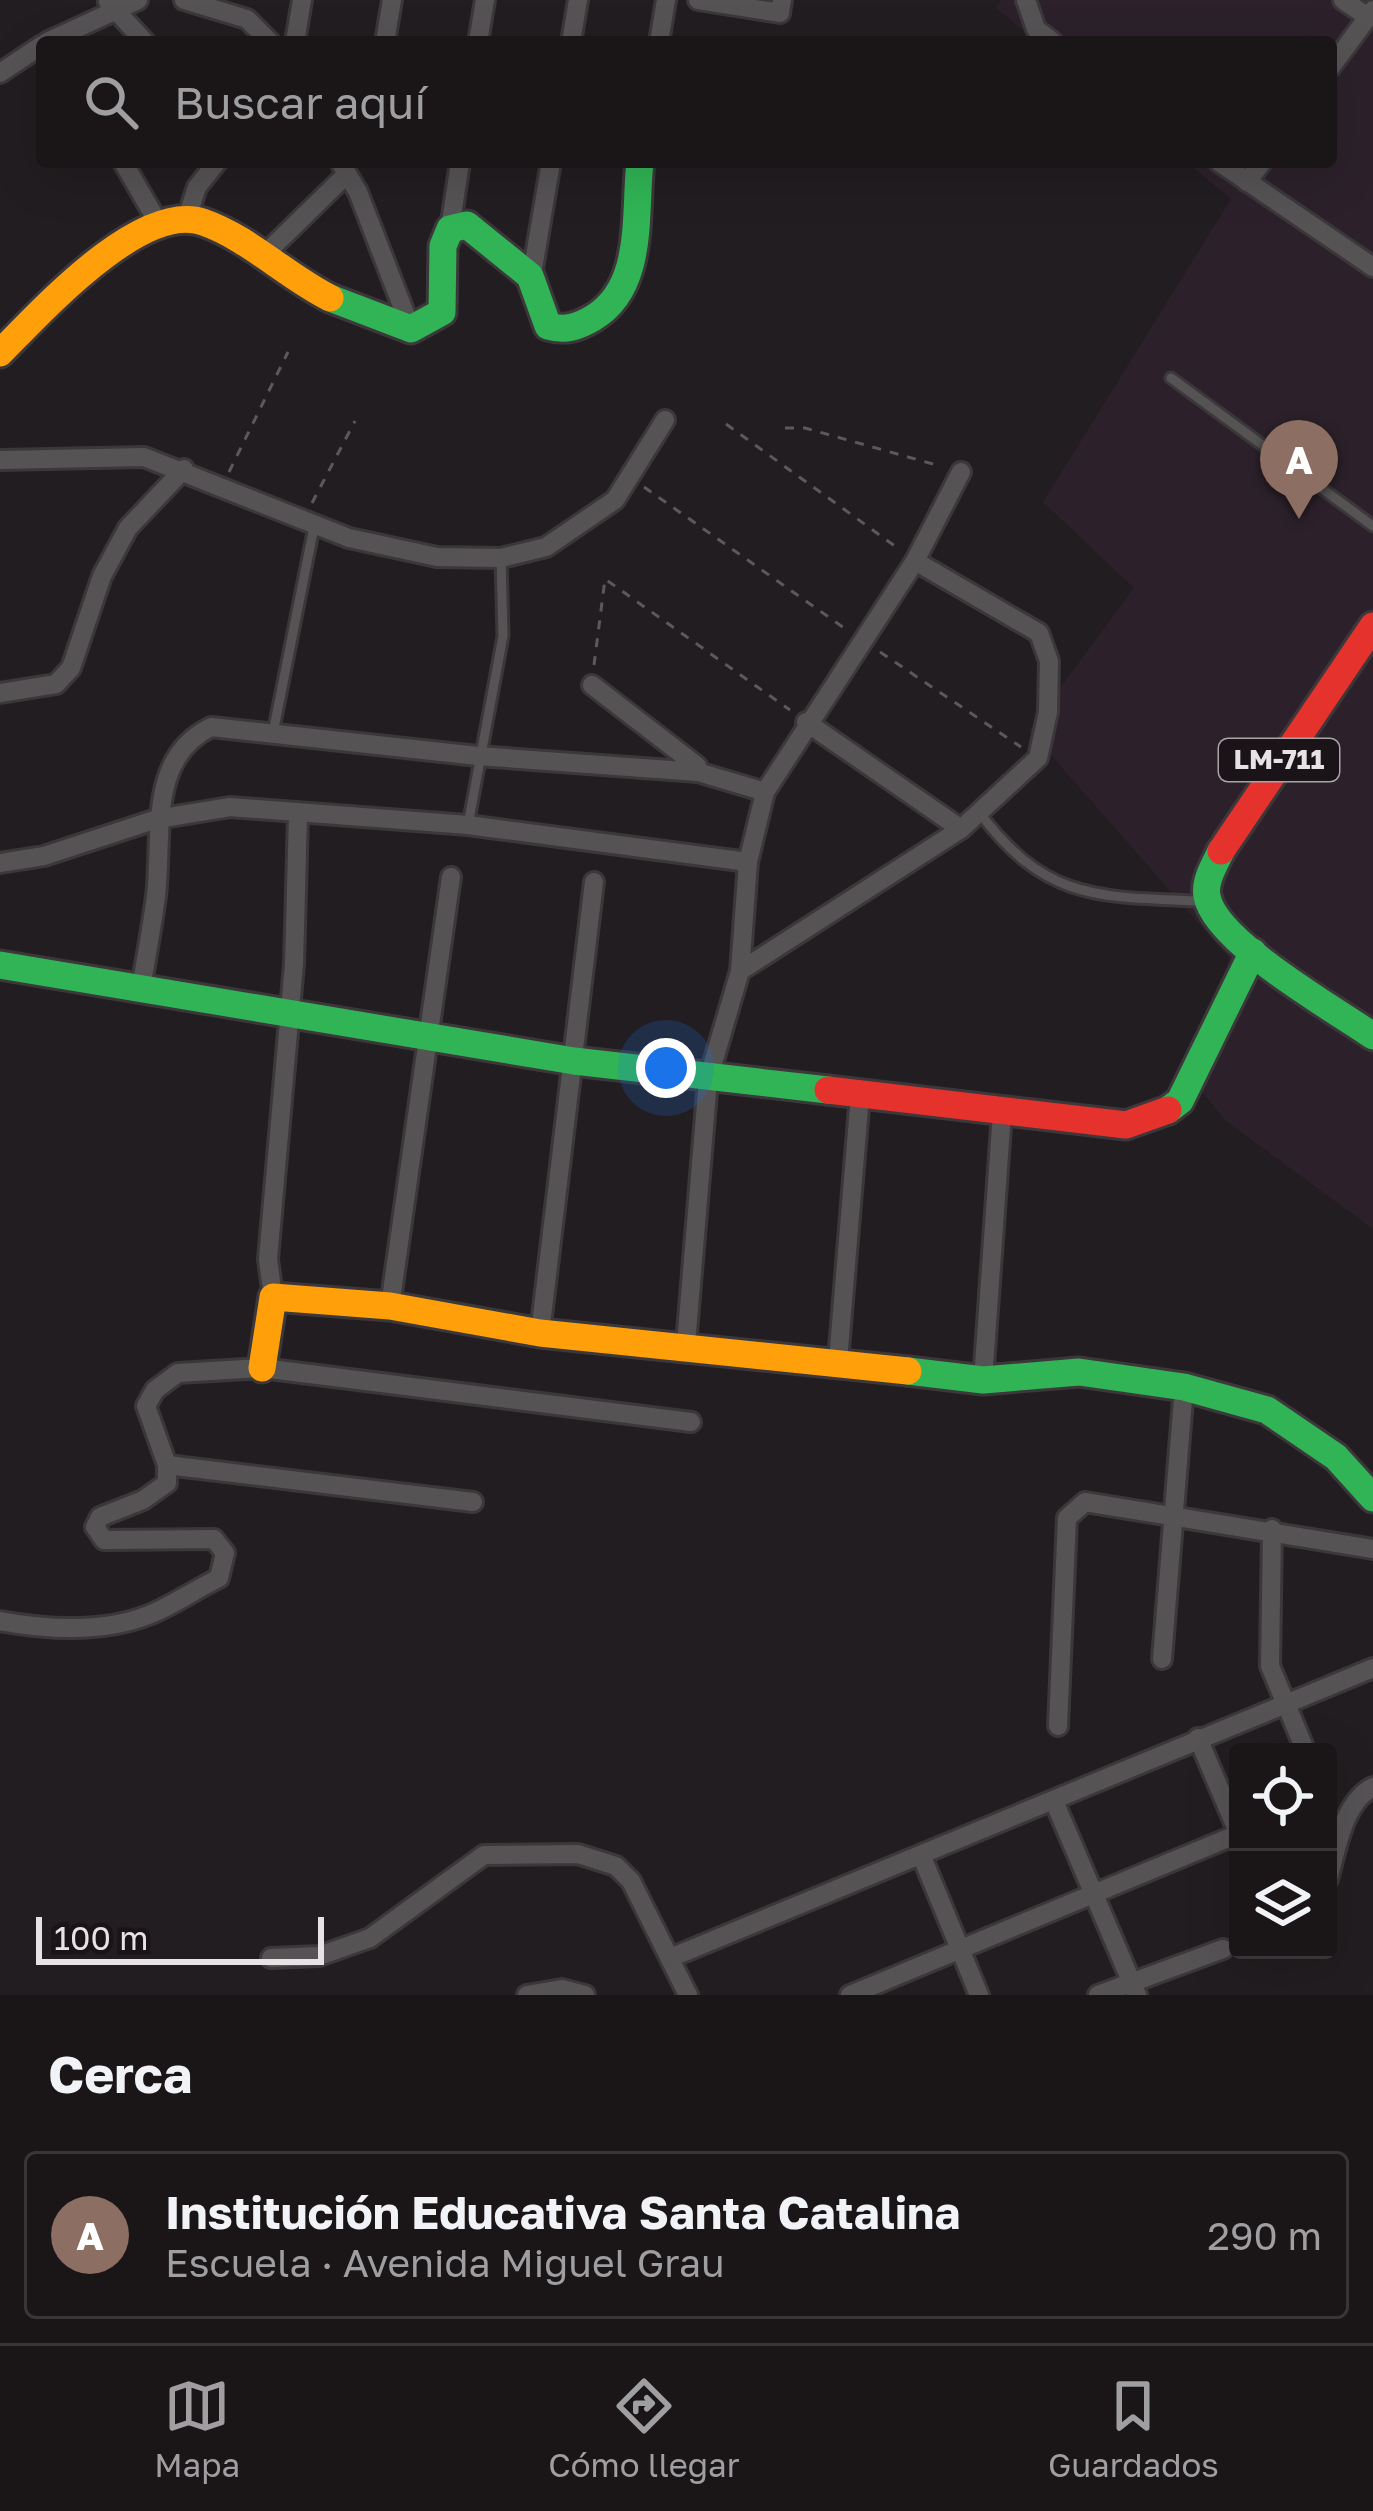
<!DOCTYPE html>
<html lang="es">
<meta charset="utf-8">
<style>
:root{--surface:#1a1618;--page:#231f21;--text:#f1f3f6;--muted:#9f9fa2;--line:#383537;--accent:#a29da1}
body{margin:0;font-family:"Golos Text",sans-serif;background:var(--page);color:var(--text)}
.controls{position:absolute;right:36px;bottom:36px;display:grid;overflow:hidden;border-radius:12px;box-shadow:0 12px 48px #0002}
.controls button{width:108px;height:108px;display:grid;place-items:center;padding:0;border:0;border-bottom:3px solid var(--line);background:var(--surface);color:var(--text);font:60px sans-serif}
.scale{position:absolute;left:36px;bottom:30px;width:288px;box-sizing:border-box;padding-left:12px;border:6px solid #e7e2e6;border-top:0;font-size:33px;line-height:42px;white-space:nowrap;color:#e7e2e6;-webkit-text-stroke:9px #1a1318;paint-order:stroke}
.you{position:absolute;left:666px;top:1068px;width:42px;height:42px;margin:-30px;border:9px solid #fff;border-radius:50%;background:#1a73e8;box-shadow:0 0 0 18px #1a73e833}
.badge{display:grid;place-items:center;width:78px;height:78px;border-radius:50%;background:var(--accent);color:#fff;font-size:39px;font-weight:700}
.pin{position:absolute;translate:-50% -99px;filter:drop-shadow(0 3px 6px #0008)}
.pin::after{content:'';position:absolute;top:63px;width:42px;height:36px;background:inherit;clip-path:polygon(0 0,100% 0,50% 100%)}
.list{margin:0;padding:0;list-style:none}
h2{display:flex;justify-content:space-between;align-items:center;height:156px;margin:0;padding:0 48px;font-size:51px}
h2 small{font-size:39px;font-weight:400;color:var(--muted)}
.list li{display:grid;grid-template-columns:78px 1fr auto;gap:36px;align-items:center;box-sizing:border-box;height:168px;margin:0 24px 24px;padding:0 24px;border:3px solid var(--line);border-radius:12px}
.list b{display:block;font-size:45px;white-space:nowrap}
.list p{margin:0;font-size:39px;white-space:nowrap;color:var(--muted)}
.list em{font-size:39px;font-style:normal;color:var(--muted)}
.icon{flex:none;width:66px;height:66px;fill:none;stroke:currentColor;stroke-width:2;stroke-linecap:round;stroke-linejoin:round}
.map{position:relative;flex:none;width:1373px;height:1995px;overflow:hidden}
.search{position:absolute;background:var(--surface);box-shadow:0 12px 48px #0002;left:36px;right:36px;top:36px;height:132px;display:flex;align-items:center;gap:30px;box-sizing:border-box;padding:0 42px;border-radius:12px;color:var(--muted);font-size:45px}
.sheet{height:348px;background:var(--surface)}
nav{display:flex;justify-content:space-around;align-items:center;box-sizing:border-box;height:168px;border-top:3px solid var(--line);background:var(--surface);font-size:33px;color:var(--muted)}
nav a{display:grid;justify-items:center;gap:6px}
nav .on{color:var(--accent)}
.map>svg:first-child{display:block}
.built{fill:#2c212a}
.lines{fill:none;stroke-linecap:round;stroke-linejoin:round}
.lane-casing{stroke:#3b373a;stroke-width:15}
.street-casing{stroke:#3b373a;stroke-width:24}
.fast-casing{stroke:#3b373a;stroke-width:33}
.slow-casing{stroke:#3b373a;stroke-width:33}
.jam-casing{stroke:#3b373a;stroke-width:33}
.path{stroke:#5c585b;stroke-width:3;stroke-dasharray:9 9;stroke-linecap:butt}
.lane{stroke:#565355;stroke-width:9}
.street{stroke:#565355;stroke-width:18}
.fast{stroke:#30b455;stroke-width:27}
.slow{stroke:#ff9f0a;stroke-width:27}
.jam{stroke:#e5322d;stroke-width:27}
.labels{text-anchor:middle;stroke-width:12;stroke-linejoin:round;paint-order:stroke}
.shield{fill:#1a1318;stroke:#aaa4a8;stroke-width:3}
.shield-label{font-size:27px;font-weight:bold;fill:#e7e2e6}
</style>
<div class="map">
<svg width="1373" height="1995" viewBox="0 0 1373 1995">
<rect width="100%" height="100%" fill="#221d20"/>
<!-- built -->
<path class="built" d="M 1001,0 L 1373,0 L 1373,1229 L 1225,1120 L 1202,1092 L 1229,958 L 1029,730 L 1134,588 L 1043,502 L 1231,199 L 1186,162 L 1331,162 L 1331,42 L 1038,42 L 996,8 Z"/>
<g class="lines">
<defs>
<g id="lane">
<path d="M 1171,378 L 1373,526"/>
<path d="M 273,733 L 314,527"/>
<path d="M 979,812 C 1045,900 1096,897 1200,901"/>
<path d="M 468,825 L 503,636 L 501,558"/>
</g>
<g id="street">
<path d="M 184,0 L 247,19 L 270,42"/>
<path d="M 698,0 L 780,13 L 782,0"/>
<path d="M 1026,0 L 1036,29 L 1053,42"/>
<path d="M 1343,0 L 1368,17"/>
<path d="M 108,2 L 145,42"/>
<path d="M 47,42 L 138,0"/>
<path d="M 295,42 L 302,0"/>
<path d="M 385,42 L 392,0"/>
<path d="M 478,42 L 485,0"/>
<path d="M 571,42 L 578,0"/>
<path d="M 659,42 L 666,0"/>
<path d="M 1331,67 L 1373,10"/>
<path d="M 0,73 L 42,45"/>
<path d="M 123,162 L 160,226"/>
<path d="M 340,162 L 358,192 L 411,329"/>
<path d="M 1219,162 L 1373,267"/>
<path d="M 1247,182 L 1262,162"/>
<path d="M 187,218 L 197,187 L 217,162"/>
<path d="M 450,229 L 460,162"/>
<path d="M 261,258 L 347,174"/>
<path d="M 531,280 L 551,162"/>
<path d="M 0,460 L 144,457 L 349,538 L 437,557 L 501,558 L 546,547 L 615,500 L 665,420"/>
<path d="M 0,693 L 56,684 L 71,668 L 102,576 L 128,528 L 184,469"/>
<path d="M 806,722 L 961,829"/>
<path d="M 698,772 L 765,792"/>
<path d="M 0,863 L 44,856 L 157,819 L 230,807 L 468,825 L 748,862"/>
<path d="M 740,971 L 961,829 L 1038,758 L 1048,712 L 1049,661 L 1039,633 L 915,561"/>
<path d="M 141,989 C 146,958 152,927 156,896 C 163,836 147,758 211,727 L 478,756 L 698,772 L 697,766 L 592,685"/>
<path d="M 273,1297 L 268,1259 L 294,964 L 298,815"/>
<path d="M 390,1306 L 451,877"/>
<path d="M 540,1333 L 594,882"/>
<path d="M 686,1344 L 708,1080 L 740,971 L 748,862 L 765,792 L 915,561 L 961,472"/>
<path d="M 838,1361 L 860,1095"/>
<path d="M 983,1380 L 1002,1113"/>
<path d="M 167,1465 L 473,1502"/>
<path d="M 1272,1529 L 1270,1666 L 1306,1752"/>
<path d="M 0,1621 C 49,1630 105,1633 151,1614 C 175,1604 196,1589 219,1578 L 225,1553 L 214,1539 L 104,1540 L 95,1527 L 100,1517 L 143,1500 L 167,1483 L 167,1465 L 146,1406 L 155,1390 L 178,1373 L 262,1368 L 691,1422"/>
<path d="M 1162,1659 L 1184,1387"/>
<path d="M 1058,1726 L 1067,1518 L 1085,1502 L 1373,1549"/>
<path d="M 1198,1738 L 1238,1832"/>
<path d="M 1054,1801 L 1137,1995"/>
<path d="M 922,1857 L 979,1995"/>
<path d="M 1328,1879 C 1337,1849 1343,1802 1373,1787"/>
<path d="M 271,1958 L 319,1956 L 370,1938 L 484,1855 L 578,1854 L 616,1866 L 631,1881 L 688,1995"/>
<path d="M 670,1958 L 1373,1668"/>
<path d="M 527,1995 L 562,1989 L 585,1995"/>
<path d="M 850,1995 L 1238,1834"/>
<path d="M 1098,1995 L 1223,1949"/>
</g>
<g id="fast">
<path d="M 330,298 L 411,329 L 442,312 L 443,246 L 450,229 L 467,225 L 530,276 L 548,326 C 565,331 578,327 593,318 C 645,287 634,214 640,162"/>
<path d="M 1221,851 C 1215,864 1204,881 1207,896 C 1214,941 1334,1009 1373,1036"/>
<path d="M 0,965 L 574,1061 L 828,1090"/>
<path d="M 1168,1110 L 1180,1101 L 1253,952"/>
<path d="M 908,1371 L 983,1380 L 1079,1372 L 1184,1387 L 1267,1410 L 1336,1457 L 1373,1498"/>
</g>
<g id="slow">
<path d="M 0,353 C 40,313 140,201 203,222 C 249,238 286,276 330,298"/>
<path d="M 262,1368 L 273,1297 L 390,1306 L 540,1333 L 908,1371"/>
</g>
<g id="jam">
<path d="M 1221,851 L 1373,626"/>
<path d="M 828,1090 L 1126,1125 L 1168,1110"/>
</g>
</defs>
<!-- lane casing -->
<use href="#lane" class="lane-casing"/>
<!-- street casing -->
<use href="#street" class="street-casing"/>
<!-- fast casing -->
<use href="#fast" class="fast-casing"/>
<!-- slow casing -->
<use href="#slow" class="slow-casing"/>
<!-- jam casing -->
<use href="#jam" class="jam-casing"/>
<!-- path -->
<g class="path">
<path d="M 726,424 L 899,549"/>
<path d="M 785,428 L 805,428 L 940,466"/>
<path d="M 229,472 L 288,352"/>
<path d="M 644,487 L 847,630"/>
<path d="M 312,503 L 355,421"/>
<path d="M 880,652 L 1021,747"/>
<path d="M 594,665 L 605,579 L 790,710"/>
</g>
<!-- lane -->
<use href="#lane" class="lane"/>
<!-- street -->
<use href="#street" class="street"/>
<!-- fast -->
<use href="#fast" class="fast"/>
<!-- slow -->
<use href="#slow" class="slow"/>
<!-- jam -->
<use href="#jam" class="jam"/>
</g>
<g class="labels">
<!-- shield labels -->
<rect class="shield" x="1219" y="739" width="120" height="42" rx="9"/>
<g class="shield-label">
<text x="1279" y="769">LM-711</text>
</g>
</g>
</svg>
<div class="controls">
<button><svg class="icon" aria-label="locate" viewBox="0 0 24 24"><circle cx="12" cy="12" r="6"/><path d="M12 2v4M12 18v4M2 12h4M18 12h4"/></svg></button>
<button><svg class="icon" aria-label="layers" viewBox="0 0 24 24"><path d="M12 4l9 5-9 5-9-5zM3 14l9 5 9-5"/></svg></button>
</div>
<div class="scale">100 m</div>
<div class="you"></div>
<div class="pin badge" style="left:1299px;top:519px;background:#8d6e63">A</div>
<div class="search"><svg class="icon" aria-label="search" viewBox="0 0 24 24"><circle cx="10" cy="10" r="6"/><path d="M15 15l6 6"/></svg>Buscar aquí</div>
</div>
<section class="sheet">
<h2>Cerca<small></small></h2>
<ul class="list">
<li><span class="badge" style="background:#8d6e63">A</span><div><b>Institución Educativa Santa Catalina</b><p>Escuela · Avenida Miguel Grau</p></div><em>290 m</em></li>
</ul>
</section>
<nav>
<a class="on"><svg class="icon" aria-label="map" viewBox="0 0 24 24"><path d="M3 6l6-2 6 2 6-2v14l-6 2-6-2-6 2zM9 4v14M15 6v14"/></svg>Mapa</a>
<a><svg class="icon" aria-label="directions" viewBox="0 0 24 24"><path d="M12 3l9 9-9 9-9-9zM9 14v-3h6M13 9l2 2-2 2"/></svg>Cómo llegar</a>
<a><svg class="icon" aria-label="saved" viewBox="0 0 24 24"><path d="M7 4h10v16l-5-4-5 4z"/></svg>Guardados</a>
</nav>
